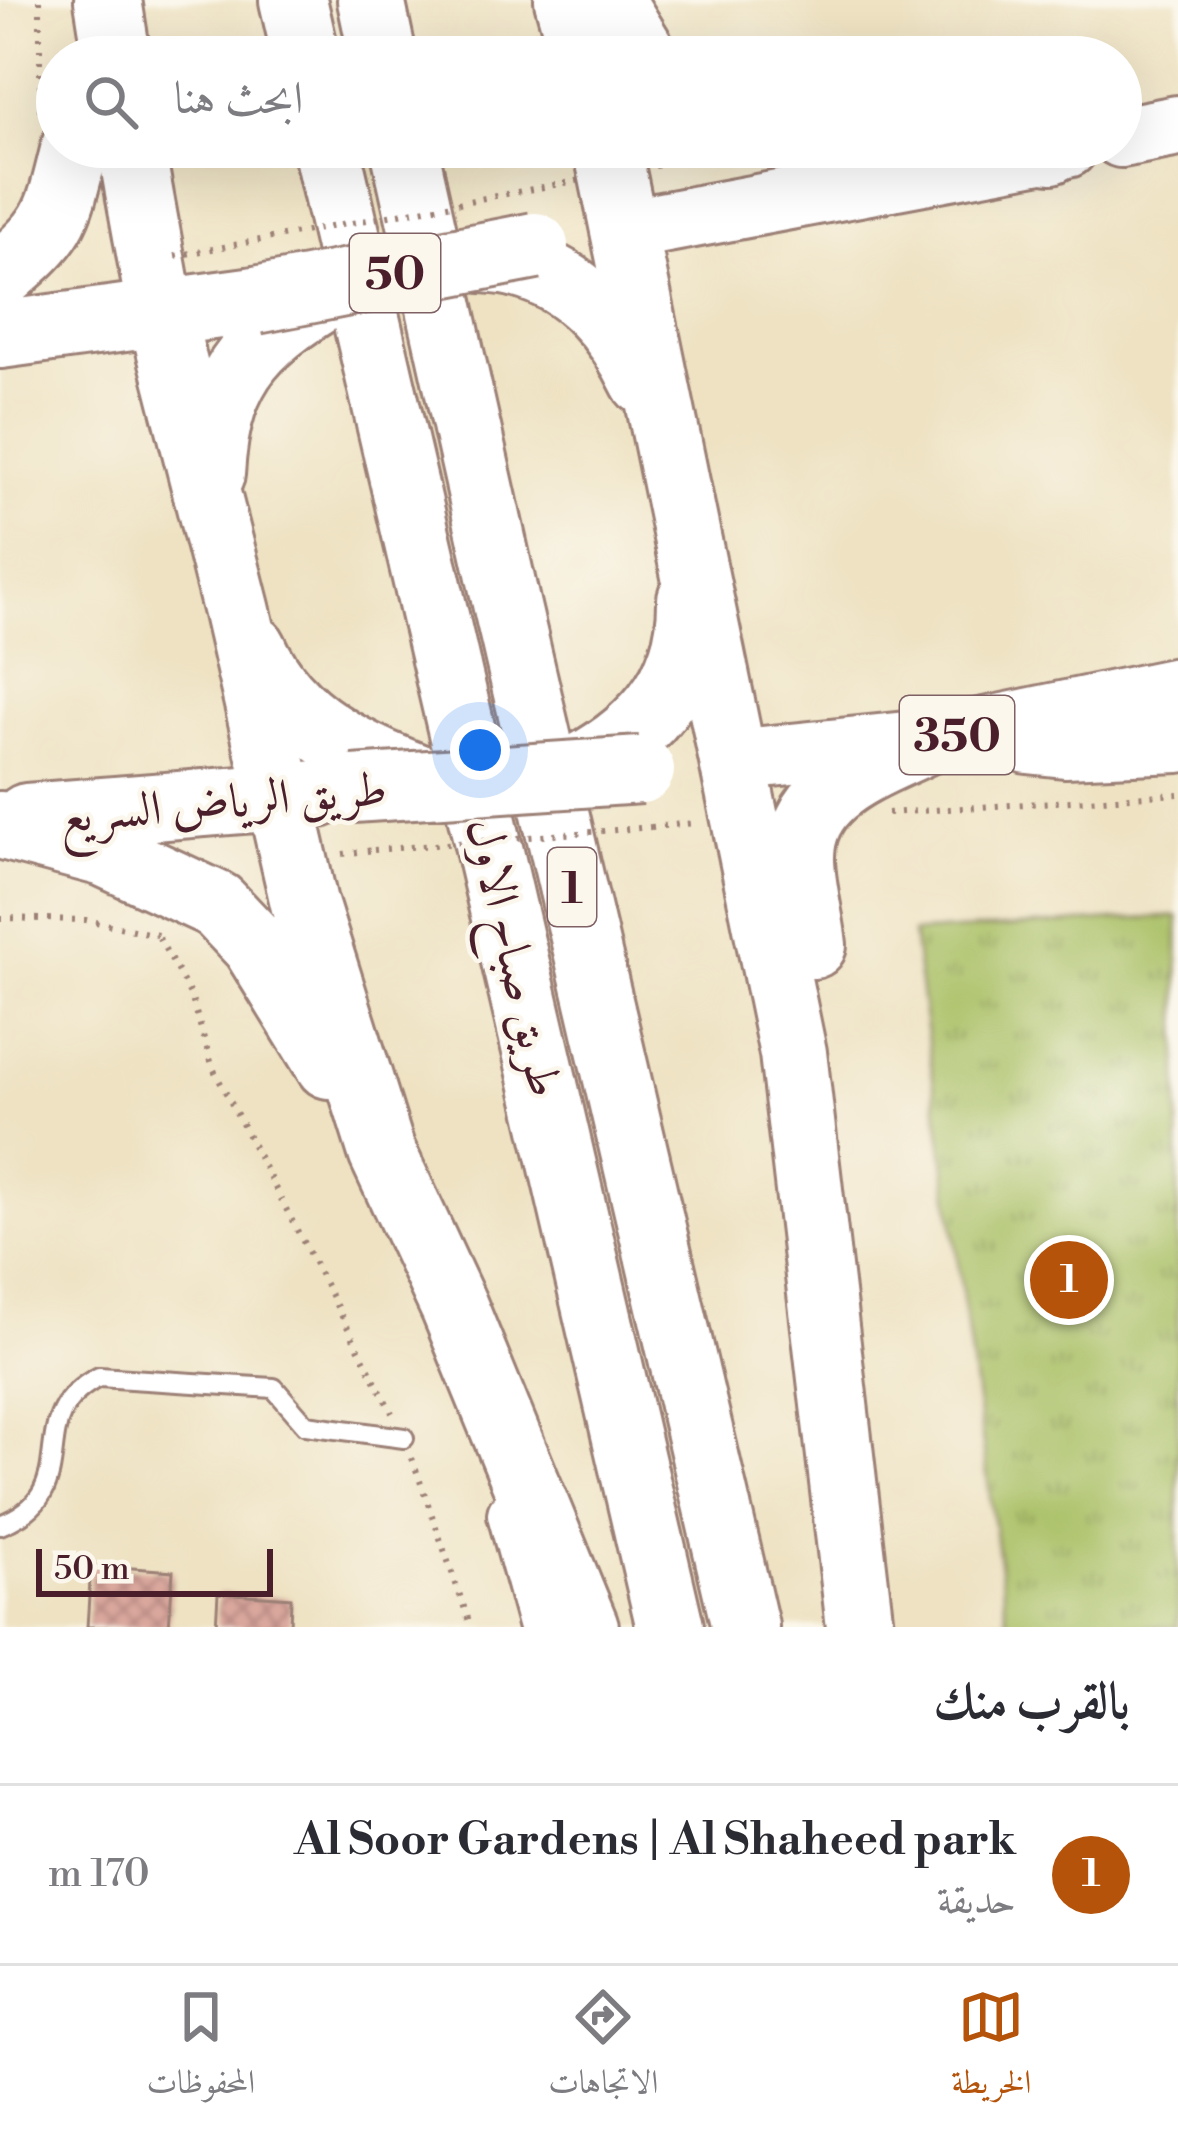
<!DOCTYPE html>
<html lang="ar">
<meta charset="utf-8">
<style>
:root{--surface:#fff;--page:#f2f2f3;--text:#2b2b33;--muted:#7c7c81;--line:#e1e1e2;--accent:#b45309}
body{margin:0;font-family:"Libre Bodoni",Amiri,serif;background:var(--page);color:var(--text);direction:rtl}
.scale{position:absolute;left:36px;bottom:30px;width:237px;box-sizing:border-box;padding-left:12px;border:6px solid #4a1f2b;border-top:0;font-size:33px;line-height:42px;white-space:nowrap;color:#4a1f2b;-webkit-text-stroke:9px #fbf7ec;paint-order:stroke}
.you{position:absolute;left:480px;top:750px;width:42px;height:42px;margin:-30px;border:9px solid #fff;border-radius:50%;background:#1a73e8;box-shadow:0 0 0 18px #1a73e833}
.badge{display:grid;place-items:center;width:78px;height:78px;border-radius:50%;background:var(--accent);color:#fff;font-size:39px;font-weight:700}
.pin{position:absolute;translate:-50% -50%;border:6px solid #fff;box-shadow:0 3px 12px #0006}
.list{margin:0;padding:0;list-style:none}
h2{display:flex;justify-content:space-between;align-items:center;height:156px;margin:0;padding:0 48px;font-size:51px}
h2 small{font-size:39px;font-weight:400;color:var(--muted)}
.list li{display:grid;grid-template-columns:78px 1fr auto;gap:36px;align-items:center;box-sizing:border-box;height:180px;padding:0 48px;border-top:3px solid var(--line)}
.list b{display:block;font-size:45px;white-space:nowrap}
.list p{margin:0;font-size:39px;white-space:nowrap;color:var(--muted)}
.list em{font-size:39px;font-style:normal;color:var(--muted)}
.icon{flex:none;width:66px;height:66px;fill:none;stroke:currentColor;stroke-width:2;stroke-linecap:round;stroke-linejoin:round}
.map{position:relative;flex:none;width:1178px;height:1627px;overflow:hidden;direction:ltr}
.search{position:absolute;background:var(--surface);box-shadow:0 12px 48px #0002;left:36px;right:36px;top:36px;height:132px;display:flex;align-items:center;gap:30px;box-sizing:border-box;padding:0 42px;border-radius:66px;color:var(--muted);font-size:45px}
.sheet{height:336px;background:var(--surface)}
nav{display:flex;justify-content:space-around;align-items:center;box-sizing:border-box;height:168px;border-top:3px solid var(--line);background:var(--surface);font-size:33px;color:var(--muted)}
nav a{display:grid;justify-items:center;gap:6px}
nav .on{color:var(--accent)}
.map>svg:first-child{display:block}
.park{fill:url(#park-tufts);stroke:#796f48;stroke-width:3}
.building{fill:url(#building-cross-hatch)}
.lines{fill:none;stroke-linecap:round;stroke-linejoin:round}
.service-casing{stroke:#9c8076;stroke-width:24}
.tertiary-casing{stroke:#9c8076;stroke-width:54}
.primary-casing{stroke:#9c8076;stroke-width:66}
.motorway-casing{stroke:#9c8076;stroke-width:72}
.path{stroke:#9c8076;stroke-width:6;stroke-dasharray:3 9;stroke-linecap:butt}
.service{stroke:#fff;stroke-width:18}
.tertiary{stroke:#fff;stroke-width:48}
.primary{stroke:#fff;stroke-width:60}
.motorway{stroke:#fff;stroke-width:66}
.motorway-bridge-casing{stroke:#9c8076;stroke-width:72;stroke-linecap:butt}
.path-bridge{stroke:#9c8076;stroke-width:6;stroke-dasharray:3 9;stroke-linecap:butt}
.motorway-bridge{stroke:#fff;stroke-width:66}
.labels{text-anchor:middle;stroke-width:9;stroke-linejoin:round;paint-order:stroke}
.shield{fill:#fbf7ec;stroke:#7f6065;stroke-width:3}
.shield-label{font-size:45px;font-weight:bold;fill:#4a1f2b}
.street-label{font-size:48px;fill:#4a1f2b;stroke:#fbf7ec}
</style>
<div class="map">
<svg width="1178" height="1627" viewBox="0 0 1178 1627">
<defs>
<pattern id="park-tufts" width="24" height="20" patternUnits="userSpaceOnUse" patternTransform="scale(3)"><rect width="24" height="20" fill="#a8bf64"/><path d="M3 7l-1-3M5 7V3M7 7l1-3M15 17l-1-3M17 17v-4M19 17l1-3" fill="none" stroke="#8b9b53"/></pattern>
<pattern id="building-cross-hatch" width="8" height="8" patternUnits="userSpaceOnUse" patternTransform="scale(3)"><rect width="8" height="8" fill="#daa79d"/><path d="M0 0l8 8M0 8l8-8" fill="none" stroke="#b38780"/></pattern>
</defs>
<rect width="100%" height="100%" fill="#fbf7ec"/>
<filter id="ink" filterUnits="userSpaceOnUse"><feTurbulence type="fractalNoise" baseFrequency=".00833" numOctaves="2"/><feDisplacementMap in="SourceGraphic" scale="24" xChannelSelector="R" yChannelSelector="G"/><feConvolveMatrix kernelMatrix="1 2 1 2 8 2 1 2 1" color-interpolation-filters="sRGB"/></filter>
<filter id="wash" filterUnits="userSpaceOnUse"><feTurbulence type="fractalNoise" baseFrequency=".004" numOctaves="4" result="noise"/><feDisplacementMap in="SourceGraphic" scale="48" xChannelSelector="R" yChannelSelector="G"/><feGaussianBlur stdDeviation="2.7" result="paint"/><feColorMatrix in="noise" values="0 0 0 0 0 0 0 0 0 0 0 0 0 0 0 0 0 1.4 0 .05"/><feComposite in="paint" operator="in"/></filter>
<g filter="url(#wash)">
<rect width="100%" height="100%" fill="#eee2c2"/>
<!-- park -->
<path class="park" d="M 1178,916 L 1178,1627 L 1008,1627 L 913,933 Z"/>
<g id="blocks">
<!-- building -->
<g class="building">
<path d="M 91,1565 L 173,1571 L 169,1627 L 87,1627 Z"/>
<path d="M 218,1593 L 291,1598 L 290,1627 L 216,1627 Z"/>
</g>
</g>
</g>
<g filter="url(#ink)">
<use href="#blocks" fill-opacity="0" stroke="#9c8076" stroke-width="3"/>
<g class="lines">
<defs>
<path id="service" d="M 0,1525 C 90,1491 17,1418 99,1377 L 274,1388 L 306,1425 L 404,1438"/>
<path id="tertiary" d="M 512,1514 L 543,1627"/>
<g id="primary">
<path d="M 1121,137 L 1178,126"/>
<path d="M 624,230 L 1067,147"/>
<path d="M 1028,743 L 1065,747 L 1178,742"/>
<path d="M 733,760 L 927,740 L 1178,688"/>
</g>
<g id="motorway">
<path d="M 108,0 L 117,57"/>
<path d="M 293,0 L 306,57"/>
<path d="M 371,0 L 383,57"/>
<path d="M 568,0 L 584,57"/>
<path d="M 610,0 L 645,57"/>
<path d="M 131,147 L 161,313 L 237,612 L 304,903 L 382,1152 L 454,1307 L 585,1627"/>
<path d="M 326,147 L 670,1627"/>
<path d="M 404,147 L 507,607 L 745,1627"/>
<path d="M 607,147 L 793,1053 L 860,1627"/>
<path d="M 1033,147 L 1051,150"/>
<path d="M 473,258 C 488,260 506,260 521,265 C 578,280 620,330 644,381"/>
<path d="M 0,276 C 58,226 57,220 75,147"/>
<path d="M 0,335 L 256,300"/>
<path d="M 211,474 C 217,366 260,335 347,283"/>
<path d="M 253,648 C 287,725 360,756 434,784"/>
<path d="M 566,775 C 639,739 692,687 691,599"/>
<path d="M 27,817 L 319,794"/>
<path d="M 0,825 L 105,853 L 217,905 L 255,945 L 329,1065"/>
<path d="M 813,945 C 810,917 802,889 801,861 C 799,788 873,767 927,740"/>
</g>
</defs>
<!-- service casing -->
<use href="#service" class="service-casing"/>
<!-- tertiary casing -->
<use href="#tertiary" class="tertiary-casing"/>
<!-- primary casing -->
<use href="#primary" class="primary-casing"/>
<!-- motorway casing -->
<use href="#motorway" class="motorway-casing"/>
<!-- path -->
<g class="path">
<path d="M 40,0 L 40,116"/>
<path d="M 655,166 L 733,147"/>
<path d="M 888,813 L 1178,794"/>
<path d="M 651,827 L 695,823"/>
<path d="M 343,854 L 374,850"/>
<path d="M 0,918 L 86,920 L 162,936"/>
<path d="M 159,938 L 191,996 L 213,1068 L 392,1413"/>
<path d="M 412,1458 L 471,1627"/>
</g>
<!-- service -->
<use href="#service" class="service"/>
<!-- tertiary -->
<use href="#tertiary" class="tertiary"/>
<!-- primary -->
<use href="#primary" class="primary"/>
<!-- motorway -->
<use href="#motorway" class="motorway"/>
<defs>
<g id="motorway-bridge">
<path d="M 256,300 L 535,246"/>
<path d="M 353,789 L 641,770"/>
</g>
</defs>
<!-- motorway-bridge casing -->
<use href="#motorway-bridge" class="motorway-bridge-casing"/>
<!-- path-bridge -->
<g class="path-bridge">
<path d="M 175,256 L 581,180"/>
<path d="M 374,850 L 651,827"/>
</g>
<!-- motorway-bridge -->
<use href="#motorway-bridge" class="motorway-bridge"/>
</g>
</g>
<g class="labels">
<!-- shield labels -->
<g class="shield">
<rect x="350" y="234" width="90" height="78" rx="9"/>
<rect x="900" y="696" width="114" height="78" rx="9"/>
<rect x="548" y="848" width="48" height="78" rx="9"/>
</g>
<g class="shield-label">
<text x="395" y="289">50</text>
<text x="957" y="751">350</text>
<text x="572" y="903">1</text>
</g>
<!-- street labels -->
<g class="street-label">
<text transform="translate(223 801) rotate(-5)" y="17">طريق الرياض السريع</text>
<text transform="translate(516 957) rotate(77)" y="17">طريق صباح الاول</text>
</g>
</g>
</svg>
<div class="scale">50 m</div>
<div class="you"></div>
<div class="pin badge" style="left:1069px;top:1280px">1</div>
<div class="search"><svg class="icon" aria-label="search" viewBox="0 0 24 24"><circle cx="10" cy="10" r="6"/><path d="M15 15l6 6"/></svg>ابحث هنا</div>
</div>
<section class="sheet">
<h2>بالقرب منك<small></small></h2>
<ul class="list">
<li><span class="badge">1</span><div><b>Al Soor Gardens | Al Shaheed park</b><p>حديقة</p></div><em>170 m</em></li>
</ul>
</section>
<nav>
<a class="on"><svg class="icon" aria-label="map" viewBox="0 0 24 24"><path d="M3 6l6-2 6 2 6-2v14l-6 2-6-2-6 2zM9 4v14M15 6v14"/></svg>الخريطة</a>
<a><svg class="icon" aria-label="directions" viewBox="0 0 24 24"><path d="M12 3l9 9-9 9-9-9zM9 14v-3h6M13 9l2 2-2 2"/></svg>الاتجاهات</a>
<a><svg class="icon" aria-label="saved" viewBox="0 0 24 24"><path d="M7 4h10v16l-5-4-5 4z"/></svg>المحفوظات</a>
</nav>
